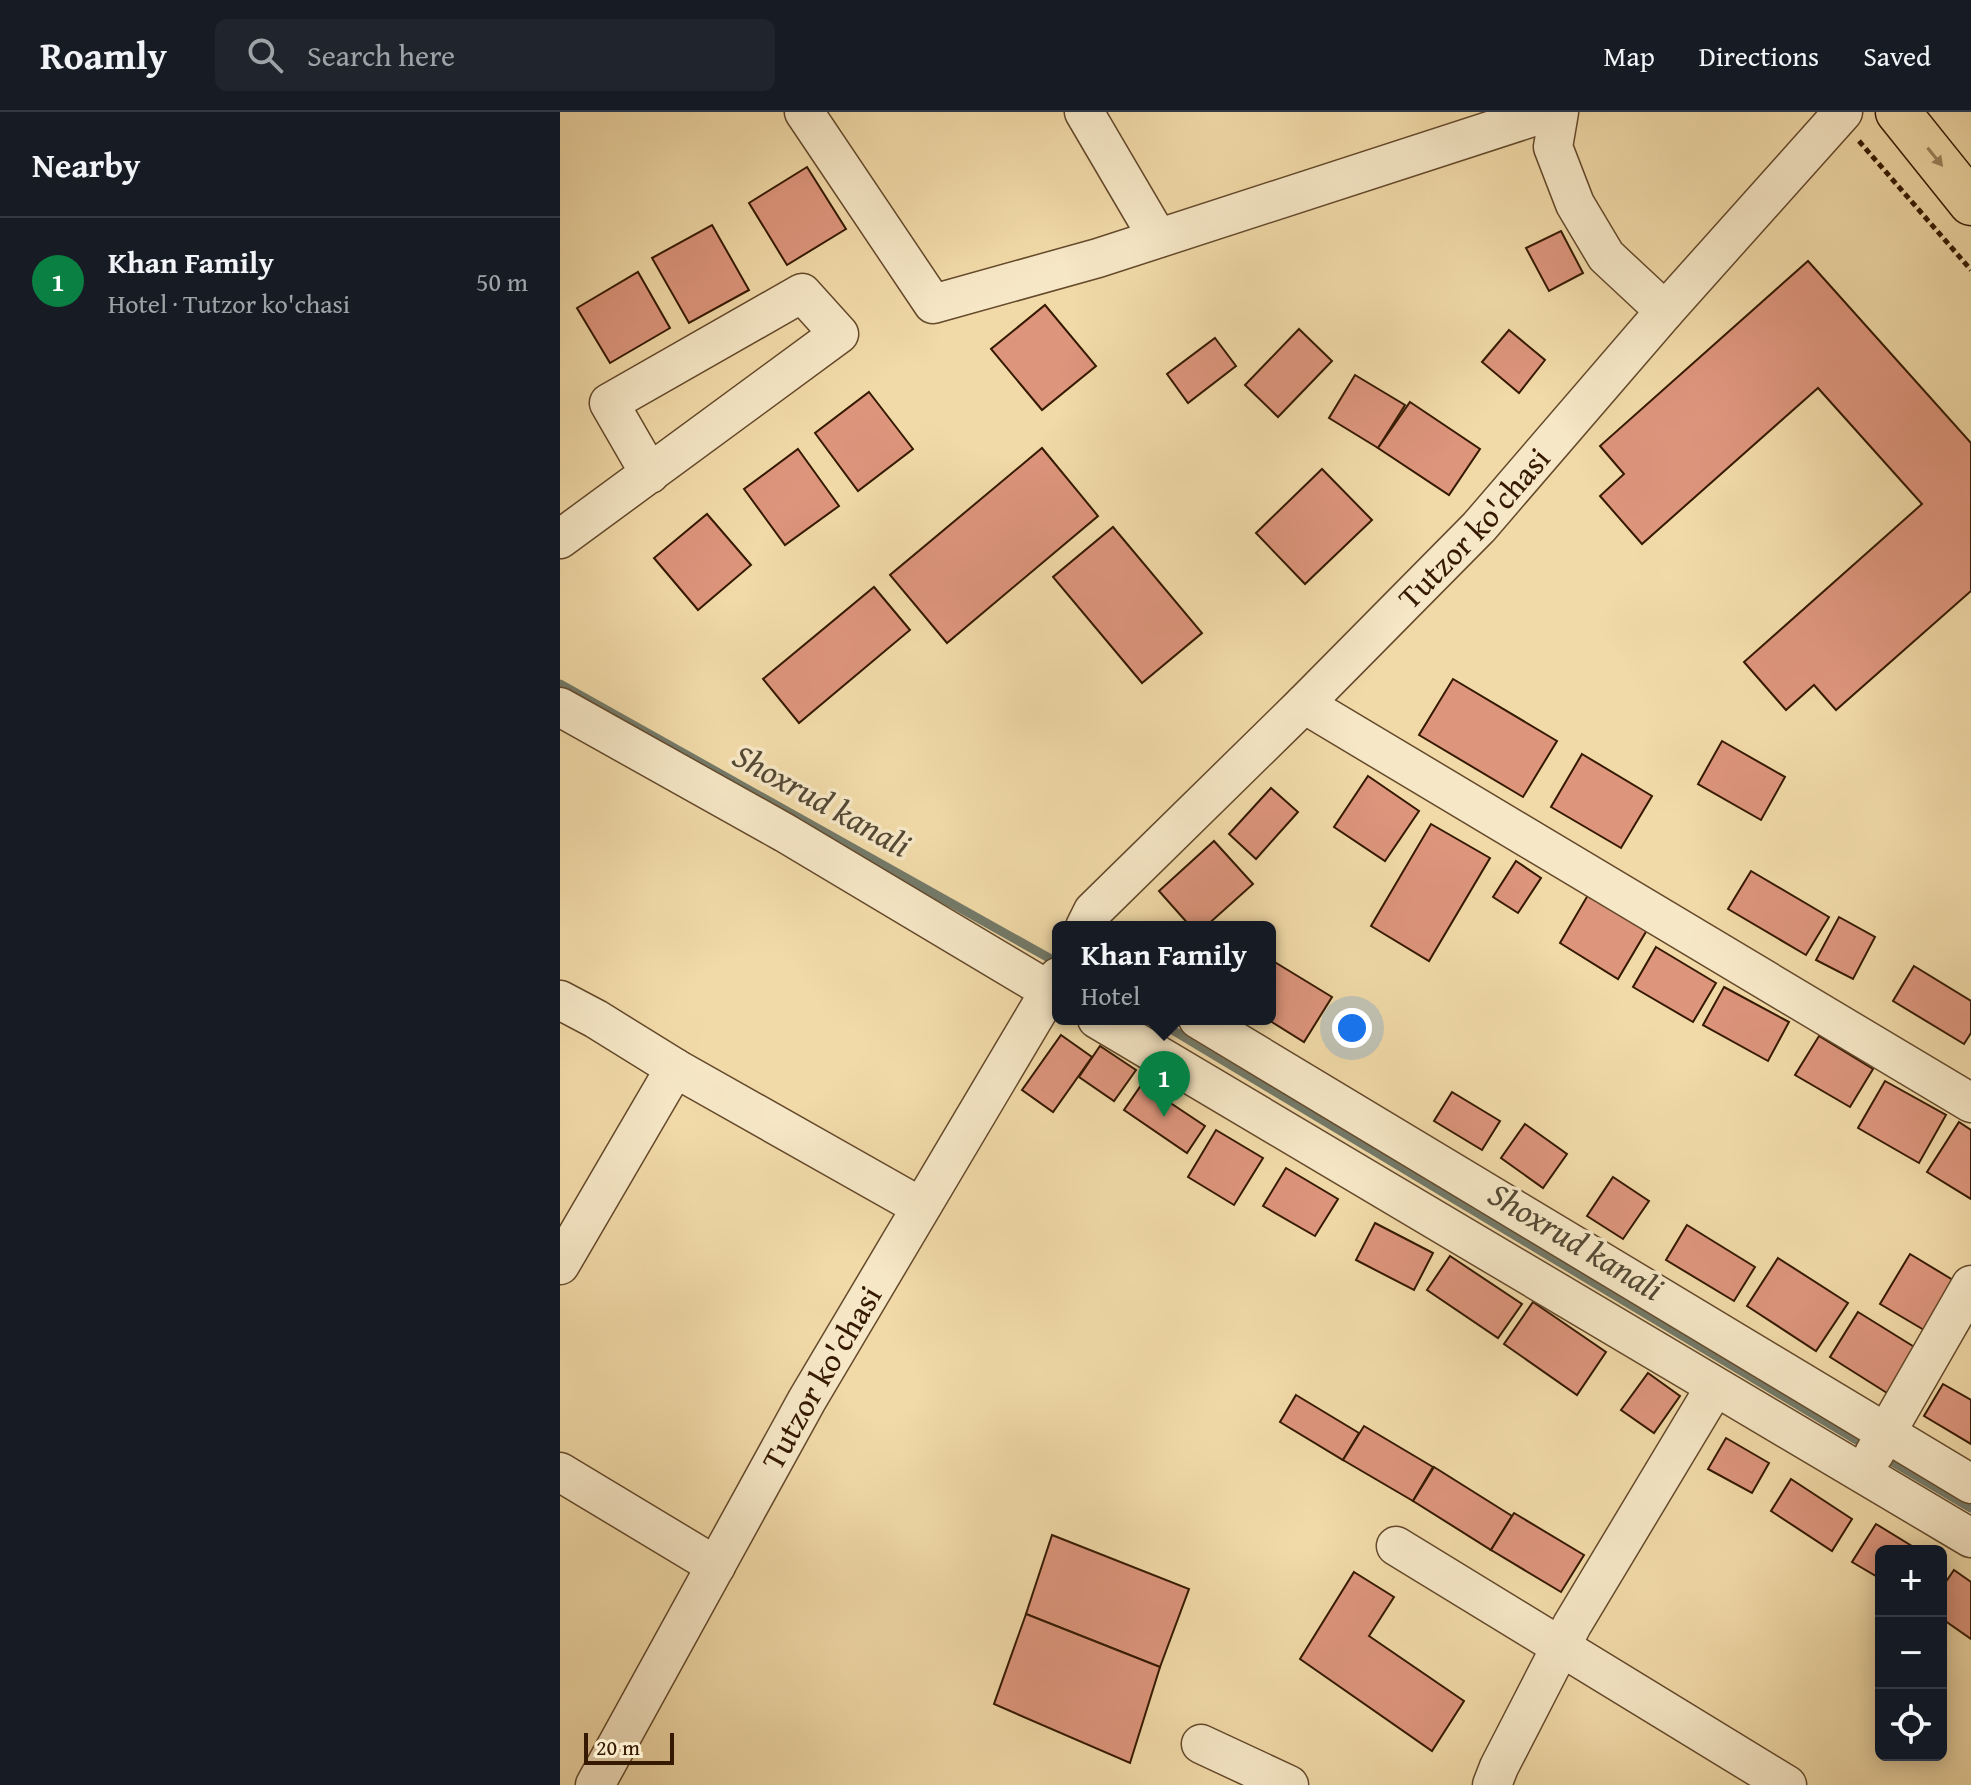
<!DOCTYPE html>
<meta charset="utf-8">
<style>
:root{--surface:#171b24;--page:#20242c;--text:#f1f3f6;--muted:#9ea1a6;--line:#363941;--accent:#0b8043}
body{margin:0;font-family:"Gentium Book Plus",serif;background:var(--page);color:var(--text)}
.controls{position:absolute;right:24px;bottom:24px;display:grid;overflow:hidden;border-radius:12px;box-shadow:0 4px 20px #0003}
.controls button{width:72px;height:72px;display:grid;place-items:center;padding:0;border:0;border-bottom:2px solid var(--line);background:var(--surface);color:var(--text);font:40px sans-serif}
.scale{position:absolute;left:24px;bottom:20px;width:90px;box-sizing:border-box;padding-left:8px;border:4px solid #351901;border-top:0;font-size:22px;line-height:28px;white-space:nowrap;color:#351901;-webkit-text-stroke:6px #f6e7c6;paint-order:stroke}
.you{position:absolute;left:792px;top:916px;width:28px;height:28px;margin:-20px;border:6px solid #fff;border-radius:50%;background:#1a73e8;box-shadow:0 0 0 12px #1a73e833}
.badge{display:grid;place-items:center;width:52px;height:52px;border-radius:50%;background:var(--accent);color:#fff;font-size:26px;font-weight:700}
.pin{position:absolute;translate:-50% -66px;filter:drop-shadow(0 2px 4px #0008)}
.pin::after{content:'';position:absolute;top:42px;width:28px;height:24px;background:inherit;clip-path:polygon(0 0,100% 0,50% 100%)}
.popup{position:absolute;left:492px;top:809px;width:224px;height:104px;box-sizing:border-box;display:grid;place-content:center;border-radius:12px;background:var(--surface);filter:drop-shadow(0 2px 6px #0005);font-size:26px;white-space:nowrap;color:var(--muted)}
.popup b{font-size:30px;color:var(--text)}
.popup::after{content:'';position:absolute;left:50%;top:100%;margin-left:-16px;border:16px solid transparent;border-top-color:var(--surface)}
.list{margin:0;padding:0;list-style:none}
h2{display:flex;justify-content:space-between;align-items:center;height:104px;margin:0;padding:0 32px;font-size:34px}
h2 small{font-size:26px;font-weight:400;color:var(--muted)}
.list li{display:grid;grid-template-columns:52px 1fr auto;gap:24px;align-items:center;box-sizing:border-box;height:128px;padding:0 32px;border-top:2px solid var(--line)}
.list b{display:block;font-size:30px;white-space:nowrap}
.list p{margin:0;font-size:26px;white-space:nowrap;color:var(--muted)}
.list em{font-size:26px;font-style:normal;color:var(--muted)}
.icon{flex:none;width:44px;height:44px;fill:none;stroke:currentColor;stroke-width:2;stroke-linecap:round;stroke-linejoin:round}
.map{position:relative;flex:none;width:1411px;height:1673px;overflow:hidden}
header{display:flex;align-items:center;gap:48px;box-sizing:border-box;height:112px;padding:0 40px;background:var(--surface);border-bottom:2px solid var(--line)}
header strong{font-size:38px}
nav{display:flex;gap:44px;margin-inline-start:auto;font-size:28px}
.search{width:560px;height:72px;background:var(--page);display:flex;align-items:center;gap:20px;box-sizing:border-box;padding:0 28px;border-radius:12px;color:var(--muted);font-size:30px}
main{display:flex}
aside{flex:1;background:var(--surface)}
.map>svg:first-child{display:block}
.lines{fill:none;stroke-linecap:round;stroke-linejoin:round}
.stream{stroke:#737a69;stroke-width:9}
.building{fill:#dd957c;stroke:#351901;stroke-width:2}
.minor-casing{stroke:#64492b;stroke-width:41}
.major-casing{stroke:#351901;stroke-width:47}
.path{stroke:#351901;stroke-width:5;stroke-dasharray:6 4;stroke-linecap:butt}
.minor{stroke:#f6e7c6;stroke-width:38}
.major{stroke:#f1daa8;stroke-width:44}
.oneway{fill:#9c835d}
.labels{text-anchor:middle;stroke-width:7;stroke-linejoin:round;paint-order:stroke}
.street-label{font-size:32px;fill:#351901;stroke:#f6e7c6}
.water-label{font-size:34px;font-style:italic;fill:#544935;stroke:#f6e7c6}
</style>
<header>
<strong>Roamly</strong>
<div class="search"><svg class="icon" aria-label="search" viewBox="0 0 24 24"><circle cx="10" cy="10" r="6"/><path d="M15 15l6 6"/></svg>Search here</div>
<nav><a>Map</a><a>Directions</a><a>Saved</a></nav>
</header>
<main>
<aside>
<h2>Nearby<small></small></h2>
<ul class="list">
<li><span class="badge">1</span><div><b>Khan Family</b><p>Hotel · Tutzor ko'chasi</p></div><em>50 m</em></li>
</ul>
</aside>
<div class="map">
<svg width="1411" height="1673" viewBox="0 0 1411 1673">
<rect width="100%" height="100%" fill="#f1daa8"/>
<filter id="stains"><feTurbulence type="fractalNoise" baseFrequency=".0025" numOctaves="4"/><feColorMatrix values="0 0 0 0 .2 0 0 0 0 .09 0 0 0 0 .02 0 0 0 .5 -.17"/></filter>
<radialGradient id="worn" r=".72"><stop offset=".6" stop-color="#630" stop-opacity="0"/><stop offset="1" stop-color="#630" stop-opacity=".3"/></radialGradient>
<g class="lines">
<!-- stream -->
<g class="stream">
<path d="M 0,572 L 498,851"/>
<path d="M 594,907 L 1308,1335"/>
<path d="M 1321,1343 L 1411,1396"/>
</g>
</g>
<!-- building -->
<g class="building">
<path d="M 247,55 L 286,117 L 227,153 L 189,91 Z"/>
<path d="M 152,113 L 189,178 L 129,211 L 92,146 Z"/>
<path d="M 1001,119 L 1023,161 L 989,179 L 966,136 Z"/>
<path d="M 1248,149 L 1411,331 L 1411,479 L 1276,598 L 1254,573 L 1226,598 L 1184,550 L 1362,392 L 1258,276 L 1082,432 L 1040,384 L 1064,362 L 1040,334 Z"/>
<path d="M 78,160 L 110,216 L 50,251 L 17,196 Z"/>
<path d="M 485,193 L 536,254 L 482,298 L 431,237 Z"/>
<path d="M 739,217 L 772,249 L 718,305 L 685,273 Z"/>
<path d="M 949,218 L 985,248 L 959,281 L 922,250 Z"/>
<path d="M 655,226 L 676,254 L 628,291 L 607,262 Z"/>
<path d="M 795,263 L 845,293 L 818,336 L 769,306 Z"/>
<path d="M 309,280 L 353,337 L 298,379 L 255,321 Z"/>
<path d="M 850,290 L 920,337 L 889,383 L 818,336 Z"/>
<path d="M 482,336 L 538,404 L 387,531 L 330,463 Z"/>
<path d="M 238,337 L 279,394 L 225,433 L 184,377 Z"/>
<path d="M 762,357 L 812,408 L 745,472 L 696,421 Z"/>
<path d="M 147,402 L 191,453 L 138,498 L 94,446 Z"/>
<path d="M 553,415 L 642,521 L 582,571 L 493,465 Z"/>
<path d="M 314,475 L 350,518 L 239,611 L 203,567 Z"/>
<path d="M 893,567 L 997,629 L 963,685 L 859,623 Z"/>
<path d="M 1162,629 L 1225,665 L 1201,708 L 1138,672 Z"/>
<path d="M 1022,642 L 1092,684 L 1061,736 L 991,695 Z"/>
<path d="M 808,664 L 859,699 L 825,749 L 774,715 Z"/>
<path d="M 711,676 L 738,700 L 696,747 L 669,722 Z"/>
<path d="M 871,712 L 930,746 L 869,849 L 811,814 Z"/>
<path d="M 654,729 L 693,772 L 645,815 L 631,815 L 599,779 Z"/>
<path d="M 956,749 L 981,766 L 958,801 L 933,785 Z"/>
<path d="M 1191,759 L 1269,805 L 1246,843 L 1168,797 Z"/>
<path d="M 1028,783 L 1087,818 L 1058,867 L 1000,831 Z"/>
<path d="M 1279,805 L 1315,825 L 1293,867 L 1256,848 Z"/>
<path d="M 1096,835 L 1156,871 L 1133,910 L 1073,875 Z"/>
<path d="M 713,849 L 772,885 L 744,930 L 707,907 L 710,907 L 710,854 Z"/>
<path d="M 1354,854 L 1411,889 L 1411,921 L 1404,932 L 1333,889 Z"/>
<path d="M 1164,875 L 1229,910 L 1208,949 L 1143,913 Z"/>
<path d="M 501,923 L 532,945 L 493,1000 L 462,978 Z"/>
<path d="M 1259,924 L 1313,957 L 1290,995 L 1235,963 Z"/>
<path d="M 540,934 L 576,958 L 554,989 L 519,965 Z"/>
<path d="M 1325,969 L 1386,1003 L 1359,1051 L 1298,1016 Z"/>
<path d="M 582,972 L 645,1014 L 627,1041 L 564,998 Z"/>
<path d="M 892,980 L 940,1009 L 922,1038 L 874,1009 Z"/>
<path d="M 1399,1010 L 1411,1018 L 1411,1087 L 1367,1060 Z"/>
<path d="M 965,1012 L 1007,1042 L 983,1076 L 941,1046 Z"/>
<path d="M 656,1018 L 703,1046 L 674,1093 L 628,1065 Z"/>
<path d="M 726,1056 L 778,1087 L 755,1124 L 703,1094 Z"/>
<path d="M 1053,1065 L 1089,1089 L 1063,1127 L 1027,1104 Z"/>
<path d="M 815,1111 L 873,1141 L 854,1178 L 796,1148 Z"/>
<path d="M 1127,1113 L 1195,1155 L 1174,1189 L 1106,1148 Z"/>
<path d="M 1350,1142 L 1393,1168 L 1364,1218 L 1320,1192 Z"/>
<path d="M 890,1144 L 962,1192 L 938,1226 L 867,1178 Z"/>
<path d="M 1218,1146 L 1288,1191 L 1256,1239 L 1187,1194 Z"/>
<path d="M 973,1190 L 1046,1240 L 1017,1283 L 944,1232 Z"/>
<path d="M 1298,1200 L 1356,1236 L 1327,1281 L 1270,1245 Z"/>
<path d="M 1088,1261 L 1120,1284 L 1094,1321 L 1061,1298 Z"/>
<path d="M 1383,1272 L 1411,1288 L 1411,1332 L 1364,1304 Z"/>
<path d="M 736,1283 L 799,1321 L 783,1348 L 720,1310 Z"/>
<path d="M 804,1314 L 873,1355 L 853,1389 L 783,1348 Z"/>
<path d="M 1166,1326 L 1209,1351 L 1192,1381 L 1148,1357 Z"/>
<path d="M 874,1355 L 952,1404 L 931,1438 L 853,1389 Z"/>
<path d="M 1231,1367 L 1292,1407 L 1272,1439 L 1211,1399 Z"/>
<path d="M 954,1401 L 1024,1443 L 1001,1480 L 931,1438 Z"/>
<path d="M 1316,1412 L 1360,1439 L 1321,1439 L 1321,1467 L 1292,1450 Z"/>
<path d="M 492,1423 L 629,1477 L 600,1555 L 466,1502 Z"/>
<path d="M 1394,1458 L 1411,1470 L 1411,1527 L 1381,1506 L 1381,1477 Z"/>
<path d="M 794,1460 L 834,1485 L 809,1524 L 904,1589 L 872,1639 L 740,1547 Z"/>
<path d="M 466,1502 L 600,1555 L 570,1651 L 434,1592 Z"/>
</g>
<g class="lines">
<defs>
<g id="minor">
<path d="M 244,0 L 373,192 L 538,146 L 988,0"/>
<path d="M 524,0 L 598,126"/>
<path d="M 999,0 L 993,35 L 1015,92 L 1046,144 L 1105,199"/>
<path d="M 0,427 L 279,222 L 242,181 L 49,291 L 90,362"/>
<path d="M 744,592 L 1411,991"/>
<path d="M 0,595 L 225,721 L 498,884"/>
<path id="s1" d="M 525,815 L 533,799 L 744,592 L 919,415 L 1105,199 L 1283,0"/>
<path d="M 0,888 L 36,907 L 115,956 L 361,1095"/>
<path d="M 537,907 L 1411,1426"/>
<path d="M 638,907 L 1411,1372"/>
<path d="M 0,1153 L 115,956"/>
<path d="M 1314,1342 L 1411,1173"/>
<path d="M 0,1360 L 156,1454"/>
<path d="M 836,1434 L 1227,1673"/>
<path d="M 641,1632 L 729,1673"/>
<path id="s2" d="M 35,1673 L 247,1288 L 498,865"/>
<path d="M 932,1673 L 939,1655 L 1012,1513 L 1155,1275"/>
</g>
<path id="major" d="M 1338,0 L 1411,91"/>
</defs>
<!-- minor casing -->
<use href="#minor" class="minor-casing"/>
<!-- major casing -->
<use href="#major" class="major-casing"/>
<!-- path -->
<path class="path" d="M 1299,29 L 1411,158"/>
<!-- minor -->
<use href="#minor" class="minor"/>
<!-- major -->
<use href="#major" class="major"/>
</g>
<!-- one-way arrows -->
<defs><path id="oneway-solid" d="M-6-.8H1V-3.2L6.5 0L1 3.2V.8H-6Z" transform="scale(2)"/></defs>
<use class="oneway" href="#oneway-solid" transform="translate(1375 45) rotate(51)"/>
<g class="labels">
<!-- street labels -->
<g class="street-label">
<text dy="11" stroke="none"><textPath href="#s1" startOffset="558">Tutzor ko'chasi</textPath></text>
<text dy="11" stroke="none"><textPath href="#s2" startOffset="466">Tutzor ko'chasi</textPath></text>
</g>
<!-- water labels -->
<g class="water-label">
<text transform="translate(262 688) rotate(29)" y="12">Shoxrud kanali</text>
<text transform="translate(1016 1129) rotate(31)" y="12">Shoxrud kanali</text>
</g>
</g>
<rect width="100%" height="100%" filter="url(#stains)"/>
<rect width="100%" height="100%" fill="url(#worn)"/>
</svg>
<div class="controls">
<button>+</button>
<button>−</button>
<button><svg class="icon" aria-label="locate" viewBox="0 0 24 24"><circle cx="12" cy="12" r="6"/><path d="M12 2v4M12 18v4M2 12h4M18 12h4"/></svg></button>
</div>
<div class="scale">20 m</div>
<div class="you"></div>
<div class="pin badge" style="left:604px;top:1005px">1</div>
<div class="popup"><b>Khan Family</b>Hotel</div>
</div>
</main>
